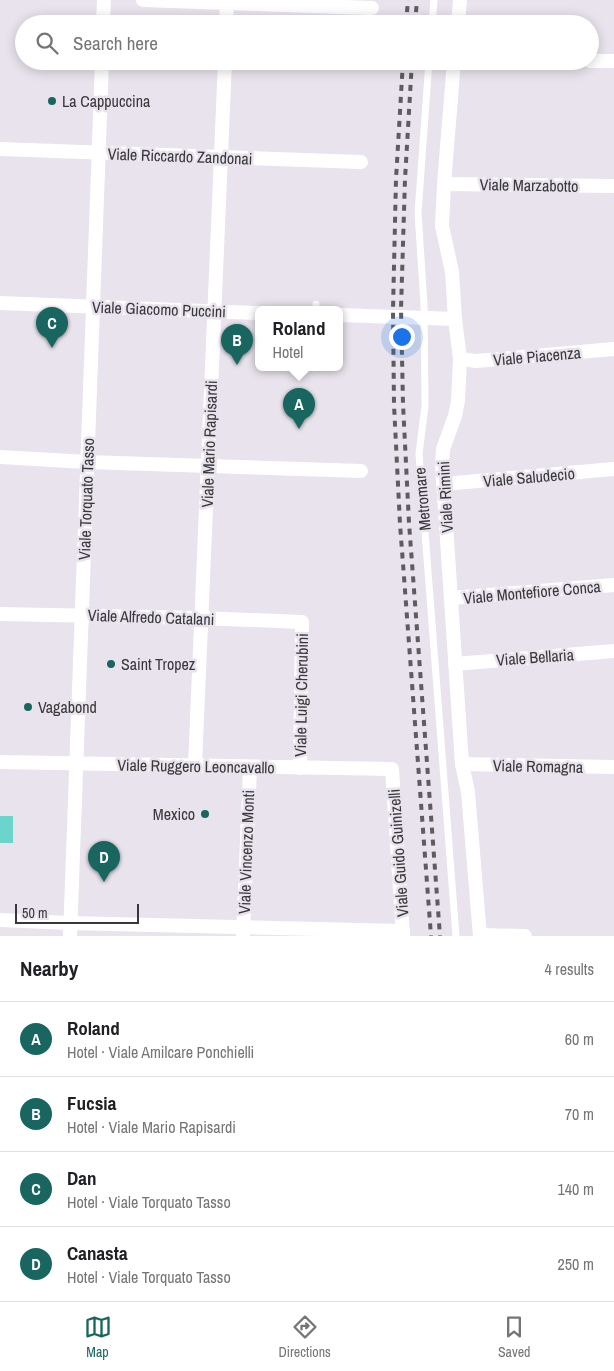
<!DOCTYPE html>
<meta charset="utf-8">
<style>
:root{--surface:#fff;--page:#f6f6f6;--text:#202124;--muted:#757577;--line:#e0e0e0;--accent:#196660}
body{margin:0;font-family:"Archivo Narrow",sans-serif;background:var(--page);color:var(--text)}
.scale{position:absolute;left:15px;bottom:12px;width:124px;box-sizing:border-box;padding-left:5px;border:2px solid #38373a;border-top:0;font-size:14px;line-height:18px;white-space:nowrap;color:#38373a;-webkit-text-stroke:4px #e8e3ec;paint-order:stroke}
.you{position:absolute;left:401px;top:336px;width:18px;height:18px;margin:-12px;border:4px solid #fff;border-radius:50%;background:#1a73e8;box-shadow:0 0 0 8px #1a73e833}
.badge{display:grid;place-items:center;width:32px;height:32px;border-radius:50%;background:var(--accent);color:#fff;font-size:16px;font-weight:700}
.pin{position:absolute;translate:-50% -41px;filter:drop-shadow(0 1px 2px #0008)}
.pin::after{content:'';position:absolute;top:26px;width:18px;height:15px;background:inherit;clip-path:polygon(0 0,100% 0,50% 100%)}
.popup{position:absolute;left:255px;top:306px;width:88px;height:65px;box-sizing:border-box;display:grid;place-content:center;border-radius:8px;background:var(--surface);filter:drop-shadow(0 1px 4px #0005);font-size:16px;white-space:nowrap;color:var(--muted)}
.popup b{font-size:19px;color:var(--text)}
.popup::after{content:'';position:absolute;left:50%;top:100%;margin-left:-10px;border:10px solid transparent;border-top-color:var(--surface)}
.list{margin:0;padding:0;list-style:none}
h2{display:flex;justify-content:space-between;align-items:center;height:65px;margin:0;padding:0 20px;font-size:21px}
h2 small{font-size:16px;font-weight:400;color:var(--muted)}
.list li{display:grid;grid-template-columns:32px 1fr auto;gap:15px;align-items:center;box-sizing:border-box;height:75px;padding:0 20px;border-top:1px solid var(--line)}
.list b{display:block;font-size:19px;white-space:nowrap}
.list p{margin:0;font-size:16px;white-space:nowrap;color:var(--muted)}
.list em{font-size:16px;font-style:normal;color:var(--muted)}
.icon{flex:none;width:28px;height:28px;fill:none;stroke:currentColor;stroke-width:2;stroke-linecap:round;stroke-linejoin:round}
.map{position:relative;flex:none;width:614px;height:936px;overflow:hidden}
.search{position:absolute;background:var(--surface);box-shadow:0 2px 12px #0003;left:15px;right:15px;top:15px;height:55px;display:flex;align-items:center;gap:12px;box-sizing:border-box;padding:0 18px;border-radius:28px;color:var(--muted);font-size:19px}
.sheet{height:365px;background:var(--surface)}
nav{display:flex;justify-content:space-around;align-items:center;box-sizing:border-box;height:70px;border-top:1px solid var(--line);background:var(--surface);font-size:14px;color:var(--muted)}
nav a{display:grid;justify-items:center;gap:2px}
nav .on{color:var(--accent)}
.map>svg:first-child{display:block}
.water{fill:#6bd4cb}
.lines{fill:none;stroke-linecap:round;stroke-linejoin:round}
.service{stroke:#fff;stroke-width:7}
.minor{stroke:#fff;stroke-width:14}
.rail{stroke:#5e5c60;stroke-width:4;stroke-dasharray:6 6;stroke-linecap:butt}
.poi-dot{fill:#196660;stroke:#e8e3ec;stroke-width:2}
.labels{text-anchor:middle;stroke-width:5;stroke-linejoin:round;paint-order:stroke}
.poi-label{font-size:16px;fill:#38373a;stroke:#e8e3ec;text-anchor:start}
.street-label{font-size:16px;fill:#38373a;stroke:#e8e3ec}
</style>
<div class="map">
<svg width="614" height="936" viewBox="0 0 614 936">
<rect width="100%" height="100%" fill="#e8e3ec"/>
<!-- water -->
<rect class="water" x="0" y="816" width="13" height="27"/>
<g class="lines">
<!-- service -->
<g class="service">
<path d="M 432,24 L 434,0"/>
<path d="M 429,61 L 418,213 L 424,304 L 425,406 L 419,454 L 456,936"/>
<path d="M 316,304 L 316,310"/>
</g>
<!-- minor -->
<g class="minor">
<path d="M 143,0 L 372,8"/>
<path d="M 103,24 L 104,0"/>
<path d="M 226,24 L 227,0"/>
<path d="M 458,24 L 460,0"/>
<path d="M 454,61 L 444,184 L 442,226 L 452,272 L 455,319 L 460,359 L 458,401 L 455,416 L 443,449 L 442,465 L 462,764 L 468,792 L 480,936"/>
<path d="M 590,61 L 614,61"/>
<path d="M 0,149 L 361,162"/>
<path d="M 444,184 L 614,186"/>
<path d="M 0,303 L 259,313"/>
<path d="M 339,315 L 455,319"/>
<path d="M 460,359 L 476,361 L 614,349"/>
<path d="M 0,457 L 87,462 L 361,471"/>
<path d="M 443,484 L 614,469"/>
<path d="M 451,598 L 614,585"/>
<path d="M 0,614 L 201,618 L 302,622 L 300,768"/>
<path d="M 455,664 L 614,651"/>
<path d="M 0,762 L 392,769 L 403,936"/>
<path d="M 462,764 L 614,767"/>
<path d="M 195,766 L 225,61"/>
<path d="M 0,920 L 70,923 L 403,931"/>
<path d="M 243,935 L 250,768"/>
<path d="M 480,935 L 525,936"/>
<path d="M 70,936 L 102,61"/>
</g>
<!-- rail -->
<g class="rail">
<path d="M 406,24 L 408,0"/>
<path d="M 415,24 L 417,0"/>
<path d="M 403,61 L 396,179 L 393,310 L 394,405 L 400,524 L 431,936"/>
<path d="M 412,61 L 405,179 L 401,309 L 403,404 L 409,523 L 440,936"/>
</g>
</g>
<!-- markers -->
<g class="poi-dot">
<circle cx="52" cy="101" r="5"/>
<circle cx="111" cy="664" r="5"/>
<circle cx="28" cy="707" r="5"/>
<circle cx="205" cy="814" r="5"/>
</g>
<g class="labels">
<!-- poi labels -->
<g class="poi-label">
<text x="62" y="107">La Cappuccina</text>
<text x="121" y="670">Saint Tropez</text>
<text x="38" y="713">Vagabond</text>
<text x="195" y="820" text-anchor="end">Mexico</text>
</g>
<!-- street labels -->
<g class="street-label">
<text transform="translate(180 156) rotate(2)" y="6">Viale Riccardo Zandonai</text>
<text transform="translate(529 185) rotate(1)" y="6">Viale Marzabotto</text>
<text transform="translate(159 309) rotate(2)" y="6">Viale Giacomo Puccini</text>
<text transform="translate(537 356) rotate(-5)" y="6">Viale Piacenza</text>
<text transform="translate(209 444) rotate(-88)" y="6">Viale Mario Rapisardi</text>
<text transform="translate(529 477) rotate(-5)" y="6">Viale Saludecio</text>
<text transform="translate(445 497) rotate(-93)" y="6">Viale Rimini</text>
<text transform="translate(86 499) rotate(-88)" y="6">Viale Torquato Tasso</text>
<text transform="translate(422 499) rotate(-95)" y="6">Metromare</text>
<text transform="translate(532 592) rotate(-5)" y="6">Viale Montefiore Conca</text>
<text transform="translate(151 617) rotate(2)" y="6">Viale Alfredo Catalani</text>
<text transform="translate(535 657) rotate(-4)" y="6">Viale Bellaria</text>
<text transform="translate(301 695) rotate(-89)" y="6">Viale Luigi Cherubini</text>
<text transform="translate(196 766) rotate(1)" y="6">Viale Ruggero Leoncavallo</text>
<text transform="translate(538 766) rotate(1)" y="6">Viale Romagna</text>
<text transform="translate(246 852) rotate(-88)" y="6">Viale Vincenzo Monti</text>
<text transform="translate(398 853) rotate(-94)" y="6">Viale Guido Guinizelli</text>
</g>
</g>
</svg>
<div class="scale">50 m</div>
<div class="you"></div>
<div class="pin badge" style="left:299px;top:429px">A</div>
<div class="popup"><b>Roland</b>Hotel</div>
<div class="pin badge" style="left:237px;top:365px">B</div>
<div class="pin badge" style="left:52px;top:348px">C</div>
<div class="pin badge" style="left:104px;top:882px">D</div>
<div class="search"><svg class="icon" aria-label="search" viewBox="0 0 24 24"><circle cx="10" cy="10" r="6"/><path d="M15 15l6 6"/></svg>Search here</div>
</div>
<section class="sheet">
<h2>Nearby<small>4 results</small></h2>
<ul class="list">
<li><span class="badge">A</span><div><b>Roland</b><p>Hotel · Viale Amilcare Ponchielli</p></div><em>60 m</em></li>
<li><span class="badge">B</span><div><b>Fucsia</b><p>Hotel · Viale Mario Rapisardi</p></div><em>70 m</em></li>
<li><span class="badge">C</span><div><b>Dan</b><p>Hotel · Viale Torquato Tasso</p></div><em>140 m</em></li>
<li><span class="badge">D</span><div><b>Canasta</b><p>Hotel · Viale Torquato Tasso</p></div><em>250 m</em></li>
</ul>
</section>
<nav>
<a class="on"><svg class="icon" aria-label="map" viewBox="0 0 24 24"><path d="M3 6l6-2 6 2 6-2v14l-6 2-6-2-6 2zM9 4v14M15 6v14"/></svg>Map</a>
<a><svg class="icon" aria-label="directions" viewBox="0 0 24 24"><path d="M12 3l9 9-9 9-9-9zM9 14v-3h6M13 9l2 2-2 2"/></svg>Directions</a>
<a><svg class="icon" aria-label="saved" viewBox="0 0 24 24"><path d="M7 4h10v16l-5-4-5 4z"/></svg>Saved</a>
</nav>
